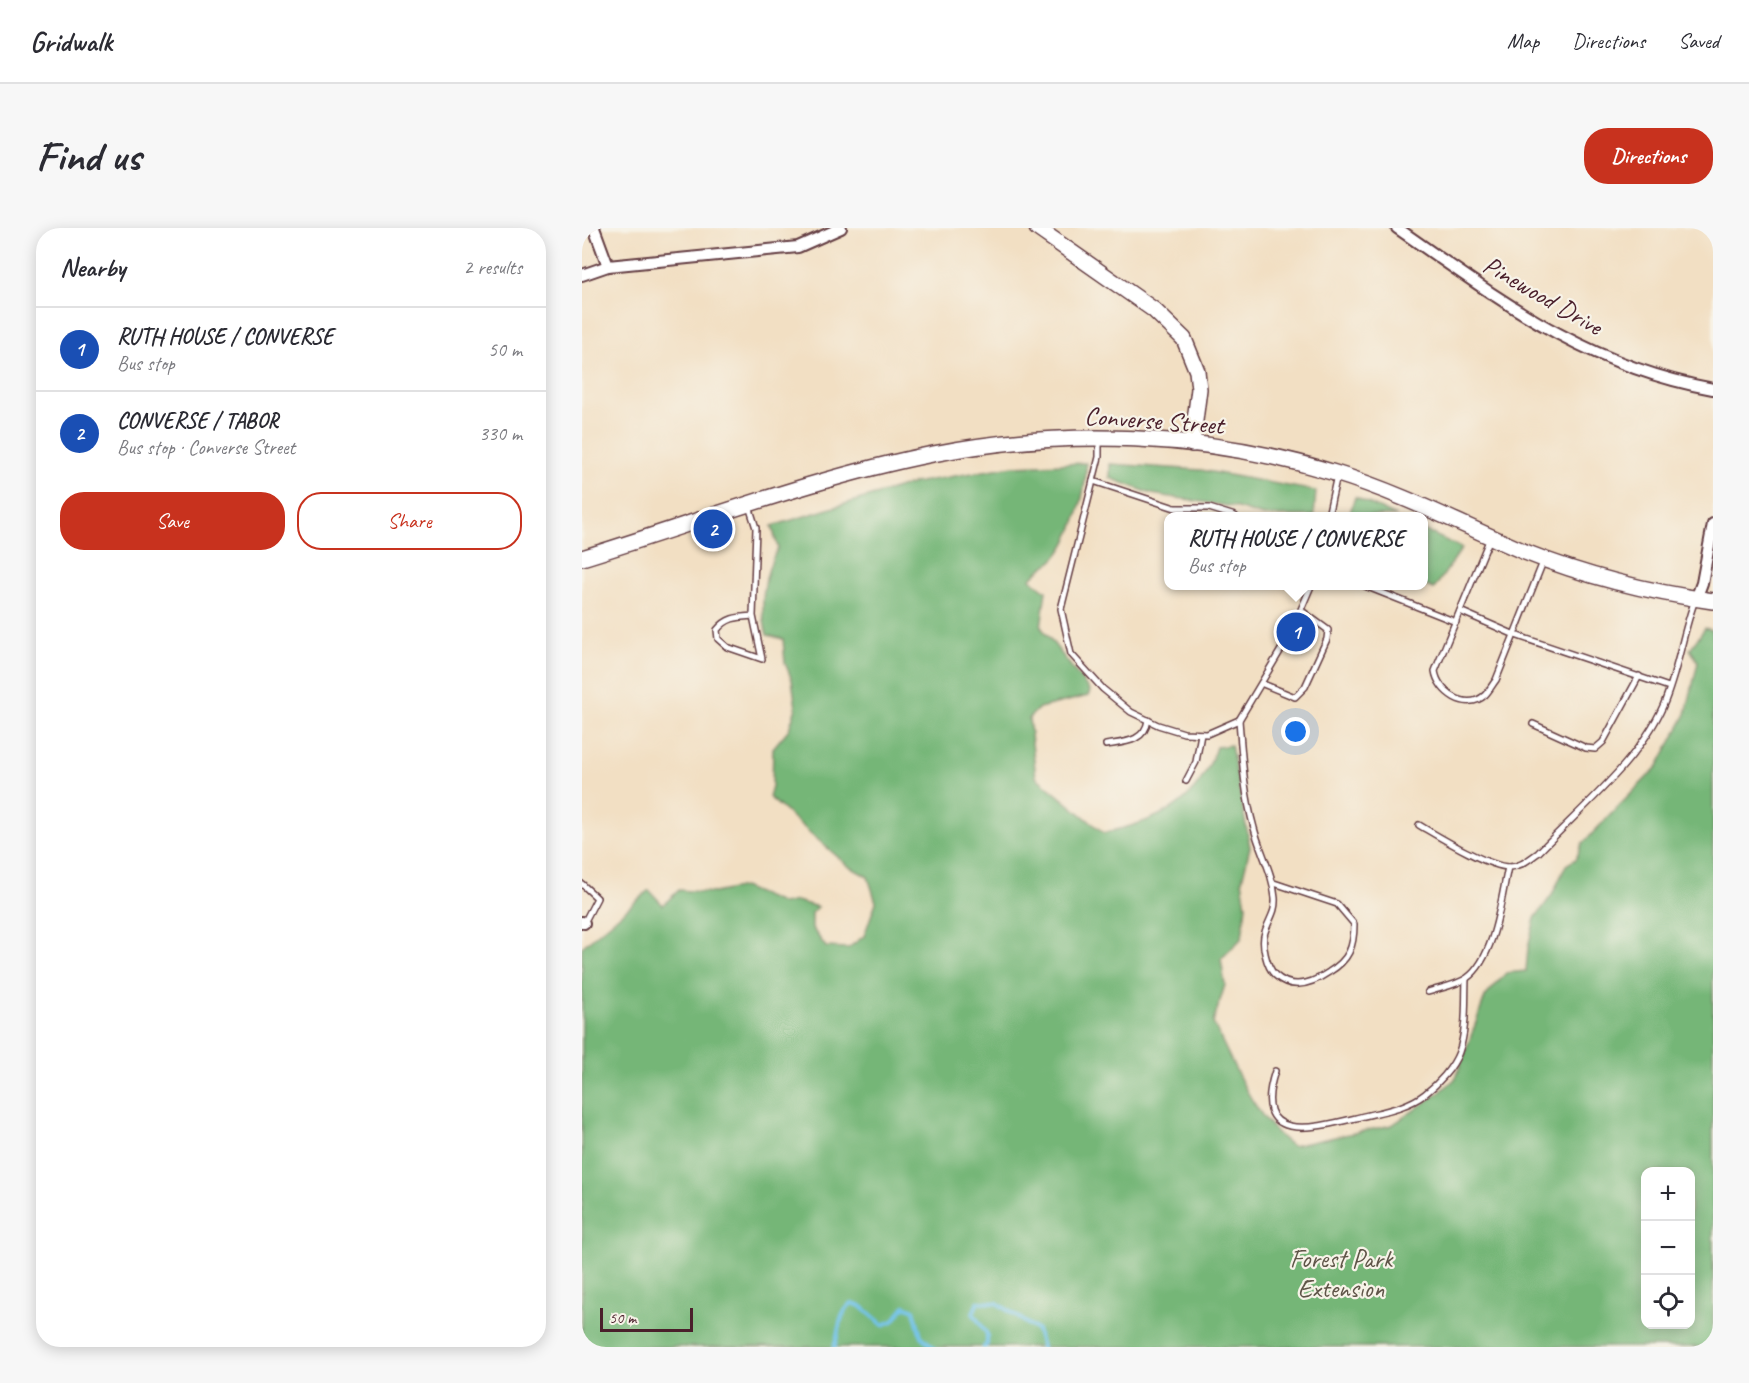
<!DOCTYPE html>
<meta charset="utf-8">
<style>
:root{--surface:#fff;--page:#f7f7f7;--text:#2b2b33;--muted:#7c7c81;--line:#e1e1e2;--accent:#c8321e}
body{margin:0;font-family:Caveat,sans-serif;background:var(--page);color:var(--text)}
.controls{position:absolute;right:18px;bottom:18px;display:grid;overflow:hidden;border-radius:12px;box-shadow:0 3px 15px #0003}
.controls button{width:54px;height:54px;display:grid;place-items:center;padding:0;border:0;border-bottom:2px solid var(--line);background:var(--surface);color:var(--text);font:30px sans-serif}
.scale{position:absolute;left:18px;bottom:15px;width:93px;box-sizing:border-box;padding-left:6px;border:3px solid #4a1f2b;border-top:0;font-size:16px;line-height:21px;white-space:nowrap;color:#4a1f2b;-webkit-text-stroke:4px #f7f3e8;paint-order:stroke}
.you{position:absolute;left:714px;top:504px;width:21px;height:21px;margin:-15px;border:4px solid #fff;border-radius:50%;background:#1a73e8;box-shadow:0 0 0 9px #1a73e833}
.badge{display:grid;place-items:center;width:39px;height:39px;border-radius:50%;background:var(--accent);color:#fff;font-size:20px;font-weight:700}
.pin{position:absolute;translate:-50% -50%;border:3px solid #fff;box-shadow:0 2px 6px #0006}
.popup{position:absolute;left:582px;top:284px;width:264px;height:78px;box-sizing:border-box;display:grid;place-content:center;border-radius:12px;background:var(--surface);filter:drop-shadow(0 2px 4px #0005);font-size:20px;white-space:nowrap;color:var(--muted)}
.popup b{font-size:22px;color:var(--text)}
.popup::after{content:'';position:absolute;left:50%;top:100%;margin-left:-12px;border:12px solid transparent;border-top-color:var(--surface)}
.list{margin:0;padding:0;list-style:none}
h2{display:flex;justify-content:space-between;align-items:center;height:78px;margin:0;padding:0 24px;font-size:26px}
h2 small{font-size:20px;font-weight:400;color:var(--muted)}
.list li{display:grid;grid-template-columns:39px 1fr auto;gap:18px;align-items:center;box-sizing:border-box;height:84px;padding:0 24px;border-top:2px solid var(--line)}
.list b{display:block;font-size:22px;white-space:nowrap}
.list p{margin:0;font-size:20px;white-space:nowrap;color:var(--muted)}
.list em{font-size:20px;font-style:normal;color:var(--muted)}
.actions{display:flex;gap:12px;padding:18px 24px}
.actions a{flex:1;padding:14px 0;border:2px solid var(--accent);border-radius:24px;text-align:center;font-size:21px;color:var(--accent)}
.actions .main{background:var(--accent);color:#fff}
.icon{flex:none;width:33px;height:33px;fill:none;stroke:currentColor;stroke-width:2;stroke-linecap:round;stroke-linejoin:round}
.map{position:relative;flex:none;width:1131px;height:1119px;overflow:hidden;border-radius:24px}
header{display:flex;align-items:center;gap:36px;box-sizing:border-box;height:84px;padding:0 30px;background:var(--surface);border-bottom:2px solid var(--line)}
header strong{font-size:28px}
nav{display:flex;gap:33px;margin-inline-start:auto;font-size:21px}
.intro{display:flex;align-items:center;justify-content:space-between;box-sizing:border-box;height:144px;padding:0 36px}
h1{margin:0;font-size:42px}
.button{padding:15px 27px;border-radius:24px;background:var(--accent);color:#fff;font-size:21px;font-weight:700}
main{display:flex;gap:36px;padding:0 36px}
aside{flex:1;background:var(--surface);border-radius:24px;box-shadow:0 3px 15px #0003}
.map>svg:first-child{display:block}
.forest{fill:#74b677;stroke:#5f6a51;stroke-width:1.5;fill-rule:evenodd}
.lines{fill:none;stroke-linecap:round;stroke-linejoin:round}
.stream{stroke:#6fc2eb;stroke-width:4}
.lane-casing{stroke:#633c42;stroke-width:8}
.street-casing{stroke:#633c42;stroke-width:14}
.secondary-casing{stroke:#633c42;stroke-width:18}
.lane{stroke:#fff;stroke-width:5}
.street{stroke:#fff;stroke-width:10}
.secondary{stroke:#fff;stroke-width:15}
.labels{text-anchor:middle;stroke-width:4.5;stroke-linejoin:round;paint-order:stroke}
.street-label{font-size:26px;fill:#4a1f2b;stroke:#f7f3e8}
.park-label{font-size:26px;fill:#5f5548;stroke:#f7f3e8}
</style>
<header>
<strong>Gridwalk</strong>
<nav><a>Map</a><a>Directions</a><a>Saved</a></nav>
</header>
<div class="intro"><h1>Find us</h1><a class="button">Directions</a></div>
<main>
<aside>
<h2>Nearby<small>2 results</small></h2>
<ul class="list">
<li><span class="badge" style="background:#1a4fb4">1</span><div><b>RUTH HOUSE / CONVERSE</b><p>Bus stop</p></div><em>50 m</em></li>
<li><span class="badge" style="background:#1a4fb4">2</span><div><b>CONVERSE / TABOR</b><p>Bus stop · Converse Street</p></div><em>330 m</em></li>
</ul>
<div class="actions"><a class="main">Save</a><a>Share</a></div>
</aside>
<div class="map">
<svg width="1131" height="1119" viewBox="0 0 1131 1119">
<rect width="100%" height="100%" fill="#f7f3e8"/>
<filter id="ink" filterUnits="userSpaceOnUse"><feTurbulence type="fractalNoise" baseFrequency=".0167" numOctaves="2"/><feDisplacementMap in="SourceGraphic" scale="12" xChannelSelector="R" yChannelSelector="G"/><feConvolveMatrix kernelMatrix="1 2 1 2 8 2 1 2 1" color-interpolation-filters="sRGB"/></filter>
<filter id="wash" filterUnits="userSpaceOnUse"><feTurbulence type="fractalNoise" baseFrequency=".008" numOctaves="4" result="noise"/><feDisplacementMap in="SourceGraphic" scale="24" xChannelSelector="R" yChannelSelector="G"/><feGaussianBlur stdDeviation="1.35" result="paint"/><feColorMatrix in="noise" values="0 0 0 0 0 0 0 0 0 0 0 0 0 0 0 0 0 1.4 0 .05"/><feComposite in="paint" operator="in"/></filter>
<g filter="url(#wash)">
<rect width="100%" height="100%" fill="#f2dfc3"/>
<!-- forest -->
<g class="forest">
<path d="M 504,235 C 505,262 491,315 469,334 C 461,340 456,342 448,351 L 464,363 L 459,399 L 508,463 L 506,468 L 457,480 L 447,490 L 454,549 L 522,605 C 576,592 617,577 634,519 L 649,517 L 668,619 L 660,652 L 664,678 L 660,710 L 639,731 L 643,757 L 631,795 C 652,836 672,891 710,918 L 810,897 L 857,865 L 874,850 L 903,769 L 924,745 L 944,743 L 946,719 L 953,690 L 970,667 L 984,637 L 994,631 L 1000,616 L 1076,538 L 1104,486 L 1116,434 L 1108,421 L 1123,400 L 1131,402 L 1131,1119 L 0,1119 L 0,719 L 67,662 L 81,677 L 97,662 L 132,665 L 161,659 L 201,676 L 214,673 L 236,679 L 230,685 L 230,700 L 244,719 L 266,720 L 282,708 L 294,674 L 286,649 L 266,638 L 187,569 L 190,558 L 191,520 L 207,501 L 214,480 L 210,452 L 203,435 L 201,411 L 185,407 C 177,378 181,346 196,320 L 190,298 L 332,255 L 431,238 ZM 1064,944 L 1108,944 L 1108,1096 L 1064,1096 Z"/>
<path d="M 528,236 L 619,242 L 734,263 L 732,288 L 681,288 L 652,279 L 570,266 L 528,250 Z"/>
<path d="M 773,269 L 814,288 L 767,288 Z"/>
<path d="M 842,302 L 880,320 L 852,361 L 842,357 Z"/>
</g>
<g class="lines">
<!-- stream -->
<g class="stream">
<path d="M 252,1119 C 258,1103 256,1086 270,1075 L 279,1078 L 301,1097 L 311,1093 L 323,1078 L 332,1082 L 339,1108 L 351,1119"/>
<path d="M 402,1119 L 405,1116 L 405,1106 L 391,1085 L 396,1074 L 415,1075 L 455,1102 L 460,1119"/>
</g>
</g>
</g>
<g filter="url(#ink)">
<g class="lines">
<defs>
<g id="lane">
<path d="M 517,211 L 517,229 L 479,381 L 489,426 L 521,461 L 549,484 L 576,497 L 602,505 L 625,506 L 657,492 C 660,529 662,565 672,600 C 678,624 691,645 693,670 C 694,684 687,691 683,704 C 679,715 684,738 693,747 C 710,763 731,755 747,744 C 767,732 772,719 772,696 L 755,676 L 692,655"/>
<path d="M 511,253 L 593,280 L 627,280 L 653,288"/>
<path d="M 167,278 L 174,300 L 171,388 C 156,389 145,389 135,402 L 136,411 L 145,419 L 180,431 L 171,388"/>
<path d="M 746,288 L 755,247"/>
<path d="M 908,310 L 853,443 C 856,464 884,484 903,467 C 907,463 910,457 914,452 L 961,334"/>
<path d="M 783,358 L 874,394"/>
<path d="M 878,383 L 933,407 L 1087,459"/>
<path d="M 681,456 L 713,469 L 723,459 L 745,411 L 746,402 L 720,383"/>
<path d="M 657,492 L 709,405 L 729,358"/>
<path d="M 951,496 L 1004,520 L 1013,521 L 1021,514 L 1057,448"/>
<path d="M 524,517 C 542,514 563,514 566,492"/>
<path d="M 604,553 L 614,534 L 619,506"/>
<path d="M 837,597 C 856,608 906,639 927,639 C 939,639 947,631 956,625 C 998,581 1057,533 1081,478 C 1096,444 1100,406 1113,372"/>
<path d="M 0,656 L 15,670 L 2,695"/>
<path d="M 846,764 C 858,760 875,757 885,750 C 913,730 919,671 926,639"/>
<path d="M 693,843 C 669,916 729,901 774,890 C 796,884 824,881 843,866 C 856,856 871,840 877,824 C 885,801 883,775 884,751"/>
</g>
<g id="street">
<path d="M 12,0 L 26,38"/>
<path d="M 815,0 C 917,71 1003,138 1131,161"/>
<path d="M 0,47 L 26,38 L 216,19 L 259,0"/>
<path d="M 1114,371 L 1120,355 L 1131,296"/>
<path d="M 0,694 L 2,695"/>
</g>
<g id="secondary">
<path d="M 455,0 L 572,82 L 602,111 L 615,143 L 617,161 L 610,216"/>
<path d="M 0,330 C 114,295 234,249 351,226 C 483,200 623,205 753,245 C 819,265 880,297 943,324 C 1003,348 1067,364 1131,373"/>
</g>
</defs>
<!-- lane casing -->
<use href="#lane" class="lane-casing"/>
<!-- street casing -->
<use href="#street" class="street-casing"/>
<!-- secondary casing -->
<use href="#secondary" class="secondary-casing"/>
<!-- lane -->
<use href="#lane" class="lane"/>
<!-- street -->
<use href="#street" class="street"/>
<!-- secondary -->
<use href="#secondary" class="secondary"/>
</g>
</g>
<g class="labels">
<!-- street labels -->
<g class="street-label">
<text transform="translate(961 67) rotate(30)" y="9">Pinewood Drive</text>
<text transform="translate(572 192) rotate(4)" y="9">Converse Street</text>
</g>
<!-- park labels -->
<g class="park-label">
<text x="759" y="1039">Forest Park<tspan x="759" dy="30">Extension</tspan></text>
</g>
</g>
</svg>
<div class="controls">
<button>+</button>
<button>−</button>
<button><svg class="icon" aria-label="locate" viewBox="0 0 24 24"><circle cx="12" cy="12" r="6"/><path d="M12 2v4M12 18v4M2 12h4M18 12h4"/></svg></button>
</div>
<div class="scale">50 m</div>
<div class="you"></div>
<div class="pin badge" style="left:714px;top:404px;background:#1a4fb4">1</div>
<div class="popup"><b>RUTH HOUSE / CONVERSE</b>Bus stop</div>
<div class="pin badge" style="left:131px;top:301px;background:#1a4fb4">2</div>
</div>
</main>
